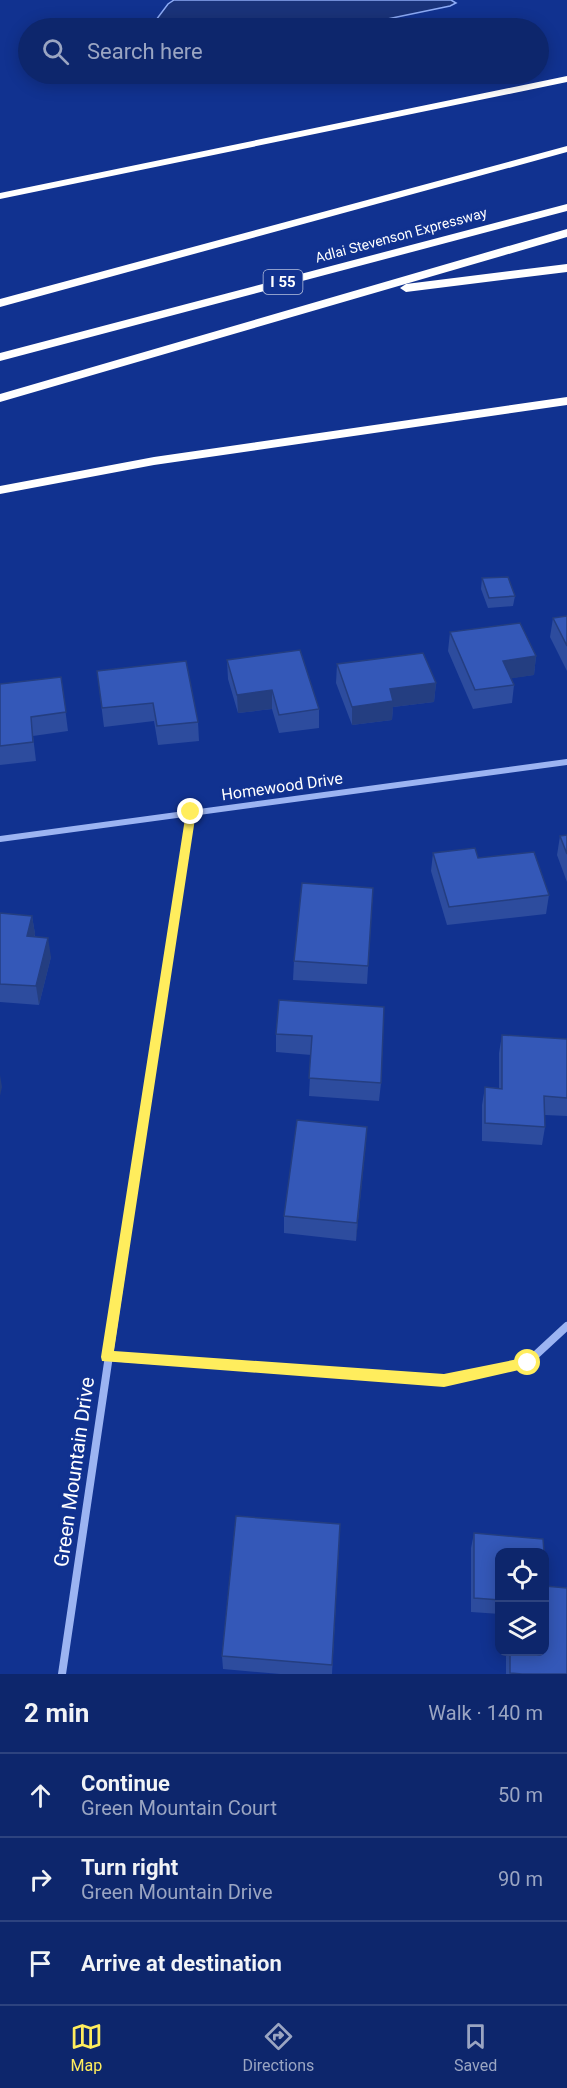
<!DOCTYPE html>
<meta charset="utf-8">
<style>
:root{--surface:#0d266c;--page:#162e72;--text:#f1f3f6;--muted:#9aa5c2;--line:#2d437f;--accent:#ffed5d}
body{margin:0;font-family:Roboto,sans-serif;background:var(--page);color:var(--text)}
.controls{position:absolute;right:18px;bottom:18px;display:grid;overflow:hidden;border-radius:12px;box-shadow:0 3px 15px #0003}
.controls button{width:54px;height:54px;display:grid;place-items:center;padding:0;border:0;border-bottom:2px solid var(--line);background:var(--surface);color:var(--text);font:30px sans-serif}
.stop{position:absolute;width:18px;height:18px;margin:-14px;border:4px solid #ffed5d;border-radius:50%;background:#fff}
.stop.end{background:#ffed5d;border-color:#fff;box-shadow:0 2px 6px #0008}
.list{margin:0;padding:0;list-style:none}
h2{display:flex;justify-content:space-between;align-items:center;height:78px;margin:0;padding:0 24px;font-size:26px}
h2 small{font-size:20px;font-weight:400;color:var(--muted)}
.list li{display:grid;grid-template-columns:39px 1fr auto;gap:18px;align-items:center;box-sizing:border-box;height:84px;padding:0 24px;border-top:2px solid var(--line)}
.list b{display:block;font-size:22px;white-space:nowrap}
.list p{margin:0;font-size:20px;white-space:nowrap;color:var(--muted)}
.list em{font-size:20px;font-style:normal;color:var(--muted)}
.icon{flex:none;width:33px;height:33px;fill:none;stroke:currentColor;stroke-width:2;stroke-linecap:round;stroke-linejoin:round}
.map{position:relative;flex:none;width:567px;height:1674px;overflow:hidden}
.search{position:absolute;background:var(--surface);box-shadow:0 3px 15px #0003;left:18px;right:18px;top:18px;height:66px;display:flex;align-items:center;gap:15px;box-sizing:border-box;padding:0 21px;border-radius:33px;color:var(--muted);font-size:22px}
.sheet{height:330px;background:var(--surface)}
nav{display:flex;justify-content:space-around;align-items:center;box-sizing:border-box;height:84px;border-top:2px solid var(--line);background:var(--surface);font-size:16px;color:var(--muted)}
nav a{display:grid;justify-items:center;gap:3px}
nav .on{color:var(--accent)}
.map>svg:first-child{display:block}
.water{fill:#1a337a;stroke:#8dabf6;stroke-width:1.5}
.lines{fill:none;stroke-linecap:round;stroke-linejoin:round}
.street-far1{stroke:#9cb4f2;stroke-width:6}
.street{stroke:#9cb4f2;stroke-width:8}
.highway{fill:#fff;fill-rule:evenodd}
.wall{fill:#2d4c9e}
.shaded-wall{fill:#243e81}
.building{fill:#3458b8;stroke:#243e81;stroke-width:1.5}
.route{fill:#ffed5d}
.labels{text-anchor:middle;stroke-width:6;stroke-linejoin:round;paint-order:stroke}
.far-street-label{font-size:14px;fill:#fff;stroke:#113290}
.shield{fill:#113290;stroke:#b8c2de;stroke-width:1.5}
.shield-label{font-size:15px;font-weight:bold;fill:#fff}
.street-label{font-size:16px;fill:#fff;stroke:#113290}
.near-street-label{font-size:20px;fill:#fff;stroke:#113290}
</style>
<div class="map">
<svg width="567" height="1674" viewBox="0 0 567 1674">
<rect width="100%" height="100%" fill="#113290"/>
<!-- water -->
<path class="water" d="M 174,0 L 451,0 L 456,3 L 450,6 L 344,28 L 150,28 L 168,4 Z"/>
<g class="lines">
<!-- street-far1 -->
<g class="street-far1">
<path d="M 0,839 L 567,762"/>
<path d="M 150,1080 L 191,812"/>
</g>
<!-- street -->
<g class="street">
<path d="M 107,1357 L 444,1380 L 527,1363 L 567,1326"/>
<path d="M 62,1674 L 150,1078"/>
</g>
<!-- highway -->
<g class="highway">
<path d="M 567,76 L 567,82 L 0,199 L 0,193 Z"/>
<path d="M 567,146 L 567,152 L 0,307 L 0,299 Z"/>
<path d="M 567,204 L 567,211 L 0,361 L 0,353 Z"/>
<path d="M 567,229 L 567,237 L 0,402 L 0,394 Z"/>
<path d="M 567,264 L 567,272 L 406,292 L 400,288 L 406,284 Z"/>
<path d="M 567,397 L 567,405 L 154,465 L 0,494 L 0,486 L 154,457 Z"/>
</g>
</g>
<!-- wall -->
<g class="wall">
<path d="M 482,578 L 515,596 L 513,606 L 488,608 L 481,589 Z"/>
<path d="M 567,616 L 567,671 L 550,637 L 553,618 Z"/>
<path d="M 450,632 L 536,656 L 534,675 L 511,678 L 514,685 L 512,703 L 473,709 L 448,651 Z"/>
<path d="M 227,660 L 319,709 L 319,728 L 279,733 L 272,709 L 238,713 L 228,679 Z"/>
<path d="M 337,664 L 436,683 L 434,702 L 393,707 L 392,720 L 352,725 L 336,683 Z"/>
<path d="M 97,671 L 198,722 L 199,741 L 158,745 L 154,721 L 104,727 Z"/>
<path d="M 61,677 L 68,731 L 33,736 L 36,761 L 0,765 L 0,684 Z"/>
<path d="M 567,835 L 567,882 L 557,855 L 560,836 Z"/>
<path d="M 433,853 L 478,858 L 549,895 L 546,914 L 447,925 L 431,871 Z"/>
<path d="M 373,888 L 367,984 L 293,980 L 294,961 Z"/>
<path d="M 0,913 L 32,916 L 35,934 L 35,937 L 51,957 L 39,1005 L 0,1002 Z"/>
<path d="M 279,1000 L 381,1083 L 379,1101 L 309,1096 L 311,1055 L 276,1052 L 276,1034 Z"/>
<path d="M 502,1035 L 567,1039 L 567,1116 L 545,1115 L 545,1127 L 542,1145 L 482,1141 L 482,1105 L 485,1087 L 499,1088 L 499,1053 Z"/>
<path d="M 367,1127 L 356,1241 L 284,1233 L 284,1216 Z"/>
<path d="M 340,1524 L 332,1674 L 280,1674 L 223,1669 L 222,1656 Z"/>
<path d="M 474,1533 L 500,1552 L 500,1614 L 471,1612 L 471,1548 Z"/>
<path d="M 545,1586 L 567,1674 L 506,1674 L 506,1652 L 544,1652 Z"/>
</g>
<!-- shaded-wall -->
<g class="shaded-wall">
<path d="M 536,656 L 534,675 L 501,680 L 503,661 Z"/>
<path d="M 436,683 L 434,702 L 393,707 L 392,720 L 352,725 L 352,707 L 390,689 Z"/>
<path d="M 272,690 L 272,709 L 238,713 L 237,695 Z"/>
<path d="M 32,916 L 35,934 L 30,955 L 27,936 Z"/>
<path d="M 48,938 L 51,957 L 39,1005 L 36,986 Z"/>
<path d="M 0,1075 L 2,1087 L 0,1096 Z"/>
<path d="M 367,1127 L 366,1145 L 356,1241 L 357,1223 Z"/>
</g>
<!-- building -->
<g class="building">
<path d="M 508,577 L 515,596 L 489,598 L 482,578 Z"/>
<path d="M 567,616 L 567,646 L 553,618 Z"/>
<path d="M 520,623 L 536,656 L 503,661 L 514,685 L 475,690 L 450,632 Z"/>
<path d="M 300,650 L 319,709 L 279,715 L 272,690 L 237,695 L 227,660 Z"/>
<path d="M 423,653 L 436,683 L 390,689 L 393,701 L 352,707 L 337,664 Z"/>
<path d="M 186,661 L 198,722 L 157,726 L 153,703 L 102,708 L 97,671 Z"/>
<path d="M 61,677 L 66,712 L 31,717 L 33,742 L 0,746 L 0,684 Z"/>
<path d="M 567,835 L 567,854 L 560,836 Z"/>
<path d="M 475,848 L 478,858 L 534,852 L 549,895 L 449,907 L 433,853 Z"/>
<path d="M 302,883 L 373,888 L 368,966 L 294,961 Z"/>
<path d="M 0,913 L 32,916 L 27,936 L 48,938 L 36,986 L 0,984 Z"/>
<path d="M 279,1000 L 384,1007 L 381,1083 L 309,1078 L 312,1036 L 276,1034 Z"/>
<path d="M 502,1035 L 567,1039 L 567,1098 L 544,1096 L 545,1127 L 485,1123 L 485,1087 L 502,1089 Z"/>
<path d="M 297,1120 L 367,1127 L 357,1223 L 284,1216 Z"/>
<path d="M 236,1516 L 340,1524 L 332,1665 L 222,1656 Z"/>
<path d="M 474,1533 L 543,1539 L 544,1552 L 500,1552 L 500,1600 L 474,1598 Z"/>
<path d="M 544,1578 L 545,1586 L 567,1588 L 567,1674 L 522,1674 L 510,1673 L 510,1652 L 544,1652 Z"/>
</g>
<!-- route -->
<path class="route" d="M 191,808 L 196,812 L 114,1351 L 444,1374 L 528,1357 L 532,1359 L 534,1363 L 532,1367 L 444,1387 L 102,1361 L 101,1357 L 186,812 Z"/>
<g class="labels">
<!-- far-street labels -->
<g class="far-street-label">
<text transform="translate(401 235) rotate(-15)" y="5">Adlai Stevenson Expressway</text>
</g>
<!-- shield labels -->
<rect class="shield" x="263.5" y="270" width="39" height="24" rx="4.5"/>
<g class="shield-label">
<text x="283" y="287">I 55</text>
</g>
<!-- street labels -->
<g class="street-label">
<text transform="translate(282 786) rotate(-8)" y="6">Homewood Drive</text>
</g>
<!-- near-street labels -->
<g class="near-street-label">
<text transform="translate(74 1472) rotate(-82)" y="7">Green Mountain Drive</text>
</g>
</g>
</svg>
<div class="controls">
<button><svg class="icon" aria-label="locate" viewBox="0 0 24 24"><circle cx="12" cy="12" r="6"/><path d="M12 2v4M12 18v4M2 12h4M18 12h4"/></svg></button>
<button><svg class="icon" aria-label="layers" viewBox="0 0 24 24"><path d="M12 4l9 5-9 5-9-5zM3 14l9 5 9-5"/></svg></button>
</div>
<div class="stop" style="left:528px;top:1363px"></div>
<div class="stop end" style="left:191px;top:812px"></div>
<div class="search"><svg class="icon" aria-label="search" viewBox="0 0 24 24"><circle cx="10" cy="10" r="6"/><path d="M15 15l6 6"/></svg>Search here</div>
</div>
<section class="sheet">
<h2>2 min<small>Walk · 140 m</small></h2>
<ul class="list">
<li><svg class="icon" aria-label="ahead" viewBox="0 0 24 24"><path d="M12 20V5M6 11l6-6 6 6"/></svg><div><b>Continue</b><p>Green Mountain Court</p></div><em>50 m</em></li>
<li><svg class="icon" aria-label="right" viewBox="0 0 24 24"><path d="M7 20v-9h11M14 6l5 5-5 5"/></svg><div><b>Turn right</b><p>Green Mountain Drive</p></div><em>90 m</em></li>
<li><svg class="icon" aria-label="arrive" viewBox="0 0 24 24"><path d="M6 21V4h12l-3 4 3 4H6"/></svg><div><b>Arrive at destination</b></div></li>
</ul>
</section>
<nav>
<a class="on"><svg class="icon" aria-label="map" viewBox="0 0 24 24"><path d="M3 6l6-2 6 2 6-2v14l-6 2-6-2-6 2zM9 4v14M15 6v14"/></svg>Map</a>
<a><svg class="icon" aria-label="directions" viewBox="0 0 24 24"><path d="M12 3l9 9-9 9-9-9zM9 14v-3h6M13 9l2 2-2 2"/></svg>Directions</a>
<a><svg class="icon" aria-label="saved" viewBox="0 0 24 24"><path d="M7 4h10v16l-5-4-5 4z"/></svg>Saved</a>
</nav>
